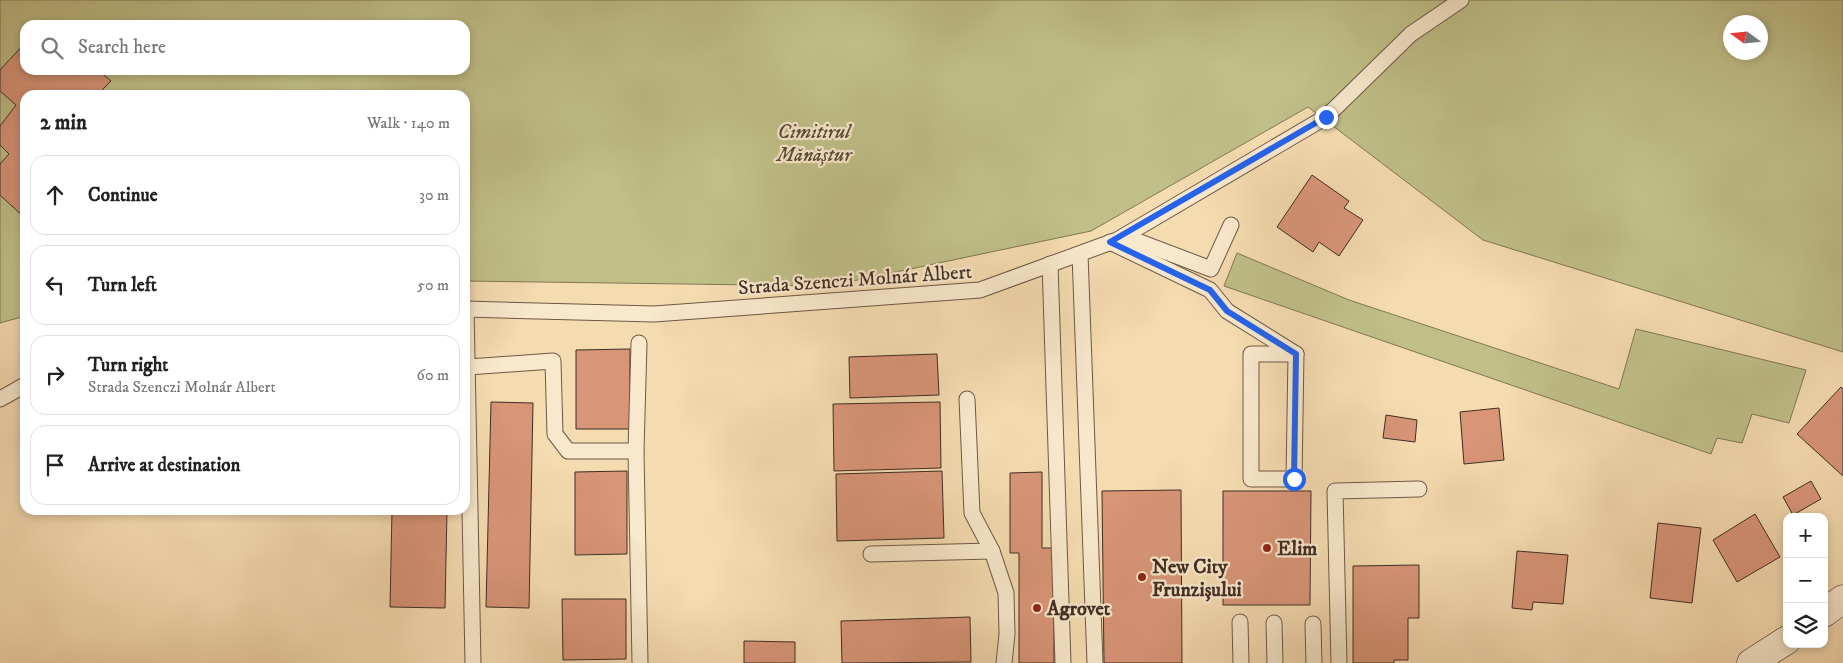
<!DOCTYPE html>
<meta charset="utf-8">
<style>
:root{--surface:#fff;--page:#f6f6f6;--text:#222;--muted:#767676;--line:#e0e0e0}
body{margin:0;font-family:"IM FELL DW Pica",serif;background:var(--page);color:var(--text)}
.controls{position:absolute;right:15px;bottom:15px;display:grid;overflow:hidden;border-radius:10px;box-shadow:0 2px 8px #0003}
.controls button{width:45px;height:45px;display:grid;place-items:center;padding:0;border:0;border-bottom:1px solid var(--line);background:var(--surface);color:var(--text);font:25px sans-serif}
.compass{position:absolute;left:1723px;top:15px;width:45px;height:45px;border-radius:50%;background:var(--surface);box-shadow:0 2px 8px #0003;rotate:285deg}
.stop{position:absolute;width:15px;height:15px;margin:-11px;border:4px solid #2563eb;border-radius:50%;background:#fff}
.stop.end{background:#2563eb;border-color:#fff;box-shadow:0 1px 5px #0008}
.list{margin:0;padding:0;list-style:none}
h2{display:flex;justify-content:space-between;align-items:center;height:65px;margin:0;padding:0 20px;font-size:21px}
h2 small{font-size:16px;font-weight:400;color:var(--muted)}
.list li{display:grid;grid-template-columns:32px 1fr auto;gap:15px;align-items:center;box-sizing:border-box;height:80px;margin:0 10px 10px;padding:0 10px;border:1px solid var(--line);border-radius:15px}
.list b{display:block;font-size:19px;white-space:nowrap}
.list p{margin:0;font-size:16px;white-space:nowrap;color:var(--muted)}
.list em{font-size:16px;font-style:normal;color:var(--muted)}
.icon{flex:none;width:28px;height:28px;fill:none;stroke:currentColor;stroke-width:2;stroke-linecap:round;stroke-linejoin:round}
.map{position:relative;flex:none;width:1843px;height:663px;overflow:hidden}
.search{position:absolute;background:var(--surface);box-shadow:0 2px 8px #0003;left:20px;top:20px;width:450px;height:55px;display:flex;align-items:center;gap:12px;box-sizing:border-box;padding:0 18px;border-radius:15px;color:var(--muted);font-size:19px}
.panel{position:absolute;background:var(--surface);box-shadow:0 2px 8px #0003;left:20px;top:90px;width:450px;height:425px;border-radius:15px}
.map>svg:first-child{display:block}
.green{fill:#c0bf88;stroke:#807656;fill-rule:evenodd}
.building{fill:#d89578;stroke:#412d24}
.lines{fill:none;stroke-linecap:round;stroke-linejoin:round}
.lane-casing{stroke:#6e5847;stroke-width:17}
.secondary-casing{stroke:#412d24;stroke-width:29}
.lane{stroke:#f8e8cc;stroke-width:15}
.secondary{stroke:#f8e8cc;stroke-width:28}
.route{stroke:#2563eb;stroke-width:6}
.poi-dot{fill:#8f2418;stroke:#f8e8cc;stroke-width:2}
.labels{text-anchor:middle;stroke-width:4.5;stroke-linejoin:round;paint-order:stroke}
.park-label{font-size:20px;font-style:italic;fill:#5a4a38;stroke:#f8e8cc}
.street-label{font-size:20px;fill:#412d24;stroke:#f8e8cc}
.poi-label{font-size:20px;font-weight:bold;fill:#412d24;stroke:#f8e8cc;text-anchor:start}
</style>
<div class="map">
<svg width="1843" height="663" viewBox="0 0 1843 663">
<rect width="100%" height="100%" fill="#f5dbb0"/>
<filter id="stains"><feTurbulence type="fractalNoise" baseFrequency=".004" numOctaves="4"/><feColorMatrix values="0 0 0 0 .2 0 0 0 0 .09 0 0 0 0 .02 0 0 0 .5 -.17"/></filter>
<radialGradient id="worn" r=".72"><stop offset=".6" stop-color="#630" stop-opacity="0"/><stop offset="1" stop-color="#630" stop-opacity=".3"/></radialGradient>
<!-- green -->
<g class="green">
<path d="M 0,0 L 1843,0 L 1843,352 L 1483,240 L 1308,107 L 1091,231 L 829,286 L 465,281 L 465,95 L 25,95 L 25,316 L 0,323 ZM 1730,22 L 1760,22 L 1760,52 L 1730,52 ZM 25,25 L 465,25 L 465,70 L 25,70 Z"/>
<path d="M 1237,253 L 1349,300 L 1619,389 L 1636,329 L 1806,370 L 1789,423 L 1752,414 L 1742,443 L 1717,438 L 1711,454 L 1224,286 Z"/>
</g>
<!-- building -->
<g class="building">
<path d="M 25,43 L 25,70 L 98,70 L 111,81 L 98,94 L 100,95 L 25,95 L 25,218 L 0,195 L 0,164 L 9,154 L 0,145 L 0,126 L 16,105 L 0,91 L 0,70 Z"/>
<path d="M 1312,175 L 1349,201 L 1344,208 L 1363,220 L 1339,256 L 1319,242 L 1313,252 L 1277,227 Z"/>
<path d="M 630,349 L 630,429 L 576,429 L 576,350 Z"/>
<path d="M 937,354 L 939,395 L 850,398 L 849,357 Z"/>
<path d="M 1841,387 L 1843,389 L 1843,476 L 1797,434 Z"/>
<path d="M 491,402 L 533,403 L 529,608 L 486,607 Z"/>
<path d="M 940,402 L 941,468 L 834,471 L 833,404 Z"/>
<path d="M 1499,408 L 1504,460 L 1464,464 L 1460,412 Z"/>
<path d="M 1386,415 L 1417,420 L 1415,442 L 1383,438 Z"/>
<path d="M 627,471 L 627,554 L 575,555 L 575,472 Z"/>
<path d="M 942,471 L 944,538 L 837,541 L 836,474 Z"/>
<path d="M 1042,472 L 1042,548 L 1054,548 L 1054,663 L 1019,663 L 1019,553 L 1010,553 L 1010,473 Z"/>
<path d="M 1811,481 L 1821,499 L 1793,515 L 1783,497 Z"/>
<path d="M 1181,490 L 1182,663 L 1104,663 L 1102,491 Z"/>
<path d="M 1223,491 L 1311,491 L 1310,605 L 1223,605 Z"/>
<path d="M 392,510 L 447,510 L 445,608 L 390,607 Z"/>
<path d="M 1755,514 L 1780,557 L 1737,582 L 1713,540 Z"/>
<path d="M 1658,523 L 1701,528 L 1692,603 L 1650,598 Z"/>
<path d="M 1517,551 L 1568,555 L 1563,604 L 1533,602 L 1532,610 L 1512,608 Z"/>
<path d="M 1419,565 L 1419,618 L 1408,618 L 1408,660 L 1394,660 L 1394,663 L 1353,663 L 1353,566 Z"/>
<path d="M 562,599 L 626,599 L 626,659 L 563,660 Z"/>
<path d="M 970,617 L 971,662 L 842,663 L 841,621 Z"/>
<path d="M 744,641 L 795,642 L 795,663 L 744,663 Z"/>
</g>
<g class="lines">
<defs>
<g id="lane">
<path d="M 1124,236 L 1211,269 L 1231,225"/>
<path d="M 1110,242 L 1210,290 L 1227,311 L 1296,354"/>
<path d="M 1080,254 L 1095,663"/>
<path d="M 1050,264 L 1063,663"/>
<path d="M 466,308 L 473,663"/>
<path d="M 465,309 L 654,314 L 980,290 L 1117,240 L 1326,117 L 1411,34 L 1461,0"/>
<path d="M 1251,354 L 1296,354 L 1294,479 L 1251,479 Z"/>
<path d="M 468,367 L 553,361 L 555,434 L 568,451 L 636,451 L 640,663"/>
<path d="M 0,399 L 25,385"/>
<path d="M 967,399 L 972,513 L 992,551 L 1006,593 L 1007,634 L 1004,663"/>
<path d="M 636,451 L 639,343"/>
<path d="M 871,554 L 992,551"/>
<path d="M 1240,622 L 1241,663"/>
<path d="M 1274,623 L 1275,663"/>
<path d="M 1313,624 L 1314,663"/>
<path d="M 1339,663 L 1335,491 L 1419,489"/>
</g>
<g id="secondary">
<path d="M 1824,613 L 1843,599"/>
<path d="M 1751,663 L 1787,640"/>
</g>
</defs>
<!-- lane casing -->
<use href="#lane" class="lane-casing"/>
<!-- secondary casing -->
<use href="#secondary" class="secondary-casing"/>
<!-- lane -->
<use href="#lane" class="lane"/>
<!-- secondary -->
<use href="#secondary" class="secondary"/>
</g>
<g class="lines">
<!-- route -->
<path class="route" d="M 1294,479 L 1296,354 L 1227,311 L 1210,290 L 1110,242 L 1326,117"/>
</g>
<!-- markers -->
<g class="poi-dot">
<circle cx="1267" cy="548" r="5"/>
<circle cx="1142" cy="577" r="5"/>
<circle cx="1037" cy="608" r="5"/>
</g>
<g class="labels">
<!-- park labels -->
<g class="park-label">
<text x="814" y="138">Cimitirul<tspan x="814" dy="23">Mănăștur</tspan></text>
</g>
<!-- street labels -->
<g class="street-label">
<text transform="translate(855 279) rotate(-4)" y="7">Strada Szenczi Molnár Albert</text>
</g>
<!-- poi labels -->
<g class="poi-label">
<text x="1277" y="555">Elim</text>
<text x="1152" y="573">New City<tspan x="1152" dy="23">Frunzișului</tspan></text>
<text x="1047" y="615">Agrovet</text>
</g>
</g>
<rect width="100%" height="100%" filter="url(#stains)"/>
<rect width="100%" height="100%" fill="url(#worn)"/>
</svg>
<div class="controls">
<button>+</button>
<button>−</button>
<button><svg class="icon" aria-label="layers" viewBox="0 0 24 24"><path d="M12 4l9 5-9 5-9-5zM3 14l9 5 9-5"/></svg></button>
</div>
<svg class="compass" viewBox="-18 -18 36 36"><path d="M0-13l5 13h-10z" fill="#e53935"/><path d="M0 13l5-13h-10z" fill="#767676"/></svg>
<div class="stop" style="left:1294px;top:479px"></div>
<div class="stop end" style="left:1326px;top:117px"></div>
<div class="search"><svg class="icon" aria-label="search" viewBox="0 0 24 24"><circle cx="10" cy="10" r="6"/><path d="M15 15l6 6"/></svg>Search here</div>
<section class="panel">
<h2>2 min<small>Walk · 140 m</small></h2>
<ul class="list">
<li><svg class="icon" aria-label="ahead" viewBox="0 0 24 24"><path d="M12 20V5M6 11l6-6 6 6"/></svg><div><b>Continue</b></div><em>30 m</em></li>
<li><svg class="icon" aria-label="left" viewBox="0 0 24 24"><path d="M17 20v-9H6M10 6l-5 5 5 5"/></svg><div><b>Turn left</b></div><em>50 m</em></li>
<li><svg class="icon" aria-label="right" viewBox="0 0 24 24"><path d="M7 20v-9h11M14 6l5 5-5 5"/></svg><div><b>Turn right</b><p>Strada Szenczi Molnár Albert</p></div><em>60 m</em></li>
<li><svg class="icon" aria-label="arrive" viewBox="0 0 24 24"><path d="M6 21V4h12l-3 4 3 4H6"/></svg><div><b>Arrive at destination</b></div></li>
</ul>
</section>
</div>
